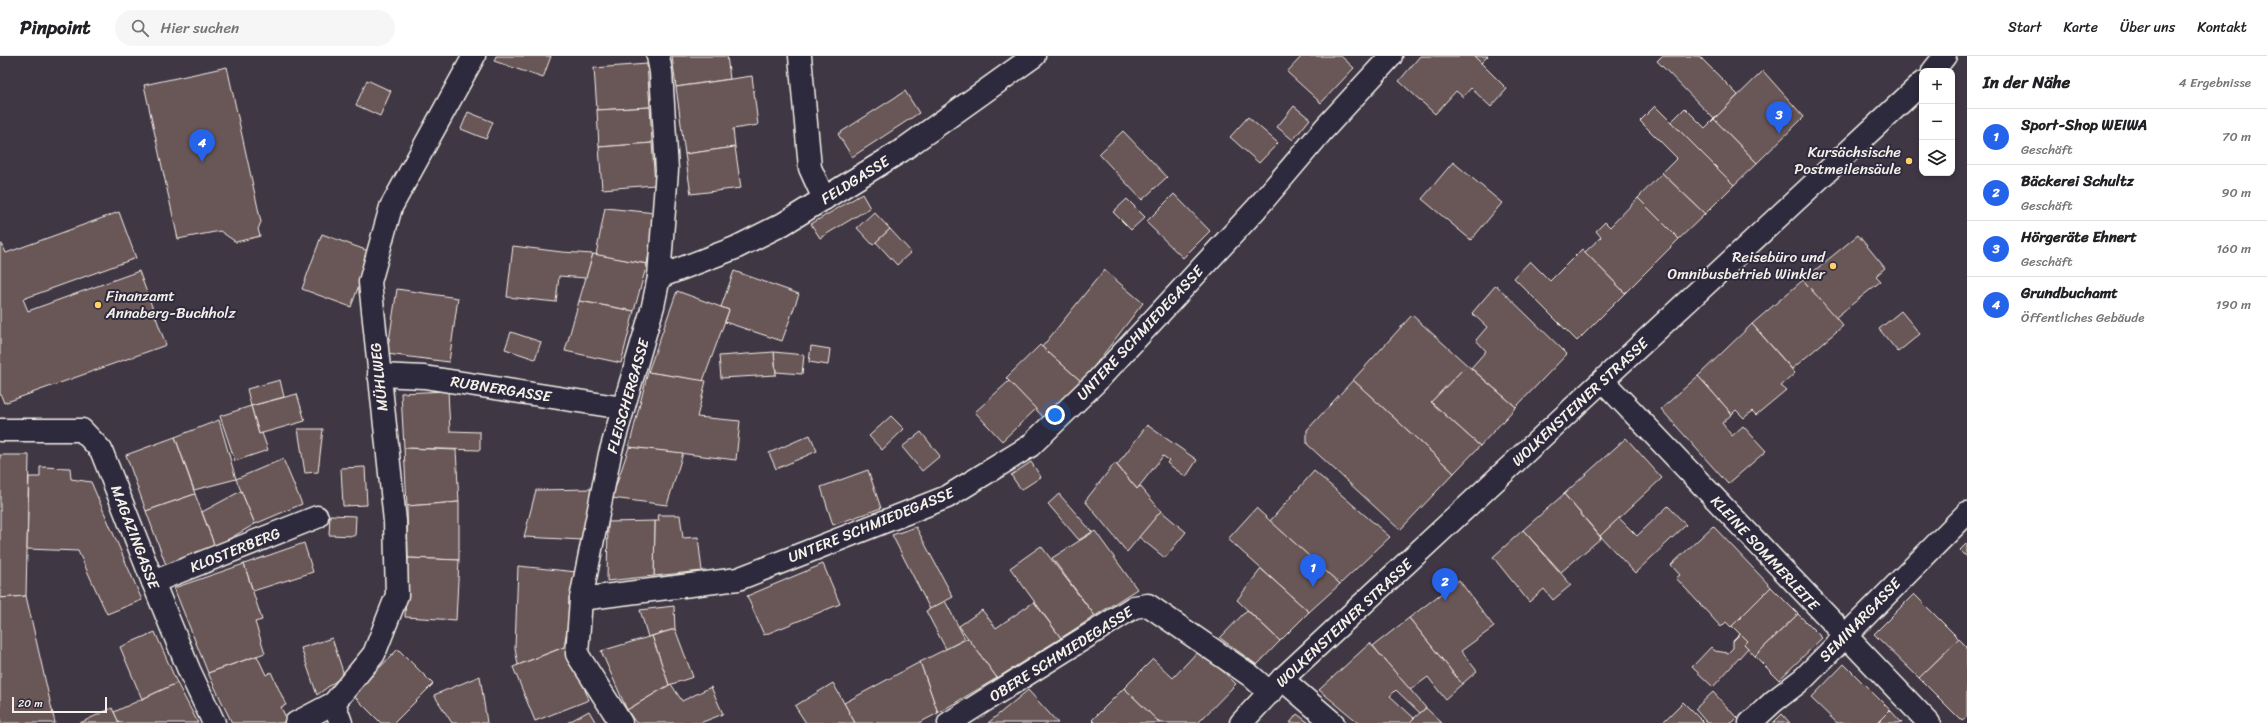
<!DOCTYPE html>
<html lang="de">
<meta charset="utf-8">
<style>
:root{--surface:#fff;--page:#f6f6f6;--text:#202124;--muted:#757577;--line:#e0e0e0;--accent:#2563eb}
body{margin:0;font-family:Sriracha,sans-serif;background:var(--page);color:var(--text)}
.controls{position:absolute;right:12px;top:12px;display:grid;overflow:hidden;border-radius:8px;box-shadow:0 2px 6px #0003}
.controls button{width:36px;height:36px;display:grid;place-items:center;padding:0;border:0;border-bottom:1px solid var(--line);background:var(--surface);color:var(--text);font:20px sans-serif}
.scale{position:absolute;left:12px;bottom:10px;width:95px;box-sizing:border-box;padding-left:4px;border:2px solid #f4f1e8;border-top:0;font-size:11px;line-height:14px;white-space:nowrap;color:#f4f1e8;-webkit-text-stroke:3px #2f2a3d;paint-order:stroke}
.you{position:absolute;left:1055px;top:359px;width:14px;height:14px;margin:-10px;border:3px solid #fff;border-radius:50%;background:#1a73e8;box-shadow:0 0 0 6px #1a73e833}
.badge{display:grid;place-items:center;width:26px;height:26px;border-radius:50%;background:var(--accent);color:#fff;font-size:13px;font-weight:700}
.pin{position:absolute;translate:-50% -33px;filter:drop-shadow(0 1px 2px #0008)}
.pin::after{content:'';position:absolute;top:21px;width:14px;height:12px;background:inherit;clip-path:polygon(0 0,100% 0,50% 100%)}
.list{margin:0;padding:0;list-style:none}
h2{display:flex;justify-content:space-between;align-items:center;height:52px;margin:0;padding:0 16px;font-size:17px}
h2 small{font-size:13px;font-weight:400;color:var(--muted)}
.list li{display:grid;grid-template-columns:26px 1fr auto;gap:12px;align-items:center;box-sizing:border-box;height:56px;padding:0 16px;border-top:1px solid var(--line)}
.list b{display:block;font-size:15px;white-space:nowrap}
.list p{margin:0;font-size:13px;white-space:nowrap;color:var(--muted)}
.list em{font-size:13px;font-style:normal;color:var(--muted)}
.icon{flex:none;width:22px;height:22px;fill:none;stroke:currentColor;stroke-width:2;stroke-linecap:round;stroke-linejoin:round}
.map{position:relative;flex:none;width:1967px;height:667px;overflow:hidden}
header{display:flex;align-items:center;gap:24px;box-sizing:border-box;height:56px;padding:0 20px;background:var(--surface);border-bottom:1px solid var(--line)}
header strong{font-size:19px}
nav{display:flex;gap:22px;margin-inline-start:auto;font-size:14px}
.search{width:280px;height:36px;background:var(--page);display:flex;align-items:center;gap:10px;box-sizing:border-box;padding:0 14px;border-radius:22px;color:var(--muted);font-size:15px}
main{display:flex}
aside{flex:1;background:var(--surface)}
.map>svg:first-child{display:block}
.building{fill:#695657;stroke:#f4f1e8}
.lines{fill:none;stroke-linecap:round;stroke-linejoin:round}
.minor-casing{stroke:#f4f1e8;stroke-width:25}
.minor{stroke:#2f2a3d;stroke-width:22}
.poi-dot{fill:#ffd166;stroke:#2f2a3d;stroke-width:1.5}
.labels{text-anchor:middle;stroke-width:4;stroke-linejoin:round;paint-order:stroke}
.poi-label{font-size:15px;fill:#f4f1e8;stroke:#2f2a3d;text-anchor:end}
.street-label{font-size:15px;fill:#f4f1e8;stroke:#2f2a3d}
</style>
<header>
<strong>Pinpoint</strong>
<div class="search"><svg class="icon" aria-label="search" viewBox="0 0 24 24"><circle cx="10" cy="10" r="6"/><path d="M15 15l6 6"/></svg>Hier suchen</div>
<nav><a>Start</a><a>Karte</a><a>Über uns</a><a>Kontakt</a></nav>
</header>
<main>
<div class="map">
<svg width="1967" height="667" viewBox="0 0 1967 667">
<rect width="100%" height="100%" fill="#403745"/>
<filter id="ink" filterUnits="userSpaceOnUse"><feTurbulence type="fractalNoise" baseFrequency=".025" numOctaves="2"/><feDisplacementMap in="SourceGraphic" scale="8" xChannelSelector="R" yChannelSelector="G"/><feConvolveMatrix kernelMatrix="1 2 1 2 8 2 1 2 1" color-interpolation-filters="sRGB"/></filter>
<g filter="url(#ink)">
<!-- building -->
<g class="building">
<path d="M 496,0 L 551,0 L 543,22 L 494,5 Z"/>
<path d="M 672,0 L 727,0 L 730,23 L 676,31 Z"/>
<path d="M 1302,0 L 1341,0 L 1354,12 L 1321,47 L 1287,16 Z"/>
<path d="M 1420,0 L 1474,0 L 1507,33 L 1491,51 L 1471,32 L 1463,41 L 1456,35 L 1435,58 L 1399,25 Z"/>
<path d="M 1474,0 L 1488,0 L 1481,7 Z"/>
<path d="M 1662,0 L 1699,0 L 1738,39 L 1714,63 L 1657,5 Z"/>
<path d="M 647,8 L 650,51 L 597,54 L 594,12 Z"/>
<path d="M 227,11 L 261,166 L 258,173 L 260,180 L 236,186 L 220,175 L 178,183 L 144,29 Z"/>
<path d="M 1763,15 L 1804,61 L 1757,107 L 1714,63 Z"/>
<path d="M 752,20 L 758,69 L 733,73 L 735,91 L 685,98 L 676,31 Z"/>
<path d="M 367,24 L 391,35 L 380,60 L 356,49 Z"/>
<path d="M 905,35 L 919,57 L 852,101 L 838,78 Z"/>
<path d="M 1294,50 L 1310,63 L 1293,84 L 1277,71 Z"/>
<path d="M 1655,50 L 1734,129 L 1705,158 L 1662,117 L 1677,102 L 1640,65 Z"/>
<path d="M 650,51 L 652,87 L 599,91 L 597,54 Z"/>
<path d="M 1685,52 L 1705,72 L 1714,63 L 1757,107 L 1734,129 L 1671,66 Z"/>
<path d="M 468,56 L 493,66 L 486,83 L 461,73 Z"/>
<path d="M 1248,61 L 1278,87 L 1259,107 L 1230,81 Z"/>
<path d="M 1123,75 L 1167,121 L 1142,144 L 1099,98 Z"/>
<path d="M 652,87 L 655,129 L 602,133 L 599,91 Z"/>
<path d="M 735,91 L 741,132 L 691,138 L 685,98 Z"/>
<path d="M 1453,106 L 1502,147 L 1471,184 L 1422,143 Z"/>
<path d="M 1662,117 L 1705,158 L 1679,183 L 1638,142 Z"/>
<path d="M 862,138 L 870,152 L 820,182 L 811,168 Z"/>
<path d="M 1174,138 L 1210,175 L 1183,202 L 1146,166 Z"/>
<path d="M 1638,142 L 1679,183 L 1625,237 L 1585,196 L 1601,181 L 1596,175 L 1605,166 L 1610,171 Z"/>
<path d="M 1127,143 L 1145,161 L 1131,174 L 1113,156 Z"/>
<path d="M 605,152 L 656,157 L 647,208 L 596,199 Z"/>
<path d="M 119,156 L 136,202 L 23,243 L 28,255 L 139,215 L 166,289 L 4,347 L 0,337 L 0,189 L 2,188 L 6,197 Z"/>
<path d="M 874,156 L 890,173 L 873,189 L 857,172 Z"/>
<path d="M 890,173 L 911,196 L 897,209 L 876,186 Z"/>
<path d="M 322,178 L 371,196 L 351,251 L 302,233 Z"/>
<path d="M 1858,179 L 1885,212 L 1876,220 L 1881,225 L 1835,262 L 1803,224 Z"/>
<path d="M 513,190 L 562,196 L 593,198 L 586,222 L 559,220 L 556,246 L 507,241 Z"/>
<path d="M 1582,193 L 1625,237 L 1577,285 L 1514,222 L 1530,205 L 1550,225 Z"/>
<path d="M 593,198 L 647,208 L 634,255 L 579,245 Z"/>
<path d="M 1104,214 L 1143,247 L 1082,326 L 1042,291 Z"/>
<path d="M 734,215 L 799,238 L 782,285 L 725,266 L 729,254 L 721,251 Z"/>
<path d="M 1803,224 L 1843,270 L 1792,313 L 1752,268 Z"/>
<path d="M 1496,229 L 1567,298 L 1516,351 L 1471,312 L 1486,295 L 1476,284 L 1487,271 L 1472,257 Z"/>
<path d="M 397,233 L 458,242 L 449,306 L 387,298 Z"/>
<path d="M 677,235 L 729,254 L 703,325 L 648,316 Z"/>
<path d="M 579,245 L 634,255 L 621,307 L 565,295 Z"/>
<path d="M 1901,255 L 1920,278 L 1898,296 L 1879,273 Z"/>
<path d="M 1412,259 L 1467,309 L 1431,346 L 1480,390 L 1454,417 L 1353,324 Z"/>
<path d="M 1752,268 L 1795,317 L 1781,330 L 1786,334 L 1756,359 L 1752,355 L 1744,362 L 1736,354 L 1732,358 L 1698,320 Z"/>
<path d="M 511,276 L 541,286 L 535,303 L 505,293 Z"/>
<path d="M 1040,289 L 1082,326 L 1044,362 L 1006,322 Z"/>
<path d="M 811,290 L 830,293 L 828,309 L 809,306 Z"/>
<path d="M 774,296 L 804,299 L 802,318 L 776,316 Z"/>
<path d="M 774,296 L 776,319 L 721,322 L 719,300 Z"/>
<path d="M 1467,309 L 1516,351 L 1480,390 L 1431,346 Z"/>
<path d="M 648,316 L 706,325 L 697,361 L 740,365 L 736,404 L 629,391 Z"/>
<path d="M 1698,320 L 1732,358 L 1722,367 L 1732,380 L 1743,370 L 1766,395 L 1728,428 L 1661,353 Z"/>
<path d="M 280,324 L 284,341 L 251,350 L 247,333 Z"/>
<path d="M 1353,324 L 1454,417 L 1400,474 L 1307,388 L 1307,374 Z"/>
<path d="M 1009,325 L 1036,353 L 1002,385 L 975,356 Z"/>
<path d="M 448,335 L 450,375 L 480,376 L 480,394 L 404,392 L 401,337 Z"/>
<path d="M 297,338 L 305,365 L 259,378 L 251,350 Z"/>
<path d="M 251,350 L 259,378 L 262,377 L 268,394 L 235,405 L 220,360 Z"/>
<path d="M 891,360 L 904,373 L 882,394 L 869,380 Z"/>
<path d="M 219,364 L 236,423 L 194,434 L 175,381 Z"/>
<path d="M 1147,369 L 1197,404 L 1186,421 L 1167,407 L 1169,404 L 1163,400 L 1137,433 L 1117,409 Z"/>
<path d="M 298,373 L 323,373 L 318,416 L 305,417 Z"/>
<path d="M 921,376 L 940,400 L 922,415 L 902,391 Z"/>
<path d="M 810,379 L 817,395 L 776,413 L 769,397 Z"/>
<path d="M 175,381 L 195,438 L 146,455 L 126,399 Z"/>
<path d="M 1626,382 L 1662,422 L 1600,480 L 1564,438 Z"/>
<path d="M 629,391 L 683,397 L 667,449 L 612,442 Z"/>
<path d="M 404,392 L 456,394 L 459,446 L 407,450 Z"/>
<path d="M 0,399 L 29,399 L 26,540 L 0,542 Z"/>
<path d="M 283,403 L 302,448 L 255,468 L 236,423 Z"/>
<path d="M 1031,406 L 1041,421 L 1021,434 L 1011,419 Z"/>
<path d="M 1115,407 L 1137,433 L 1140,430 L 1161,455 L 1127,496 L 1085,445 Z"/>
<path d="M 40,411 L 70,412 L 71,423 L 91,426 L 142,544 L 107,558 L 78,495 L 27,493 L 29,421 L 40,421 Z"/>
<path d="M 365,411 L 367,449 L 343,450 L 341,412 Z"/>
<path d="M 868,414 L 881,452 L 833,469 L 821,431 Z"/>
<path d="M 1314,415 L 1390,481 L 1340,528 L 1270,465 Z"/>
<path d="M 592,433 L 583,484 L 524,481 L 536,434 Z"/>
<path d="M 241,435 L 255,468 L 215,491 L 202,456 Z"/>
<path d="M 195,438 L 215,491 L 166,509 L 146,455 Z"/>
<path d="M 1059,438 L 1092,476 L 1079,484 L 1048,448 Z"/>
<path d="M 1564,438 L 1601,482 L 1561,516 L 1523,474 Z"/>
<path d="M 459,446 L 459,504 L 408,502 L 407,450 Z"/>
<path d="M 1668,450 L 1686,469 L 1635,517 L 1600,480 L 1619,462 L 1637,480 Z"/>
<path d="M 1256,452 L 1340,528 L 1309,556 L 1228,483 Z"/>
<path d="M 1161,455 L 1186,476 L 1165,502 L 1139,481 Z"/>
<path d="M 330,459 L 356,460 L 355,480 L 329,479 Z"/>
<path d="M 658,459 L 680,459 L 683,482 L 698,481 L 702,515 L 654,520 L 655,465 L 659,465 Z"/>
<path d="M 655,465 L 654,520 L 607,525 L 608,466 Z"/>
<path d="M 1713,470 L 1771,531 L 1731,571 L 1726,566 L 1721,571 L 1676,522 L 1680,519 L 1671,509 Z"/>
<path d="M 916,471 L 953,541 L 930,553 L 892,479 Z"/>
<path d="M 1523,474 L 1571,529 L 1553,544 L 1544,533 L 1529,546 L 1493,501 Z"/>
<path d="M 1095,475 L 1137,533 L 1095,560 L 1052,502 Z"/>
<path d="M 304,487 L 313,516 L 253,535 L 244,508 Z"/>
<path d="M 1967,487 L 1967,501 L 1960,494 Z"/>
<path d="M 1041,490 L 1095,560 L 1061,582 L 1010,512 Z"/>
<path d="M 408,502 L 459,504 L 456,564 L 405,561 Z"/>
<path d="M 244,508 L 262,564 L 255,566 L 265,597 L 208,617 L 174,532 Z"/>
<path d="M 823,508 L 840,548 L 764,579 L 747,540 Z"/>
<path d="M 518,510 L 577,516 L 564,591 L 518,609 L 515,592 Z"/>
<path d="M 1261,513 L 1309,556 L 1280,585 L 1237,544 Z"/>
<path d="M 1459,524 L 1494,571 L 1461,595 L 1477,615 L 1462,628 L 1409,562 Z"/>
<path d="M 1771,531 L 1798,558 L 1755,600 L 1744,588 L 1747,585 L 1732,570 Z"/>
<path d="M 1914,538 L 1959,583 L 1919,622 L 1874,578 Z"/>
<path d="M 26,540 L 55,667 L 0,667 L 0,542 Z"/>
<path d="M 945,545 L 965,583 L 946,593 L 926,555 Z"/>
<path d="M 1034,546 L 1061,582 L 997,622 L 959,570 L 982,554 L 996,572 Z"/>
<path d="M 674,550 L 675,573 L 648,581 L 640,554 Z"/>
<path d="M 1247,554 L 1280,585 L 1257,609 L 1220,582 Z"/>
<path d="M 1798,558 L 1822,582 L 1779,624 L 1755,600 Z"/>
<path d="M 1409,562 L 1462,628 L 1445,643 L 1428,621 L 1410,634 L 1373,590 Z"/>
<path d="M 675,573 L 693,621 L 669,629 L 652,580 Z"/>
<path d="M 155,576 L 177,627 L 142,643 L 120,591 Z"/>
<path d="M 1740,578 L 1747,585 L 1744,588 L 1748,592 L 1713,631 L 1692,611 L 1711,591 L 1715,595 L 1728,597 L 1733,592 L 1733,585 Z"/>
<path d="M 652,580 L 669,629 L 627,654 L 601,595 Z"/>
<path d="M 332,582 L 344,619 L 317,639 L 301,592 Z"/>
<path d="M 968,582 L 997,622 L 938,657 L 920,606 Z"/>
<path d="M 1959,583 L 1967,591 L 1967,661 L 1962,665 L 1919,622 Z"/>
<path d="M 1370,587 L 1426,652 L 1420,657 L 1396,634 L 1390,640 L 1414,662 L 1409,667 L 1359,667 L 1319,634 Z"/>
<path d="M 567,590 L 589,644 L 535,665 L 513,611 Z"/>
<path d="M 398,593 L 433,628 L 394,667 L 381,667 L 353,639 Z"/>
<path d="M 1200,593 L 1236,628 L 1198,667 L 1160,667 L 1124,632 L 1153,603 L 1173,622 Z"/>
<path d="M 257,600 L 266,619 L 271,616 L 286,649 L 281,651 L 287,664 L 282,667 L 232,667 L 208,617 Z"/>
<path d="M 920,606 L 938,657 L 919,667 L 855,667 L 844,647 Z"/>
<path d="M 1844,608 L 1890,654 L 1877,667 L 1837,667 L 1811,642 Z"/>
<path d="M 480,620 L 487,667 L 452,667 L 434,639 Z"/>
<path d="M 177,627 L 198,667 L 119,667 L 114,656 Z"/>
<path d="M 833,627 L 855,667 L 806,667 L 795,650 Z"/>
<path d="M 671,628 L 682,645 L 711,631 L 723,658 L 700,667 L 636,667 L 627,654 Z"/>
<path d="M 1124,632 L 1160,667 L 1095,667 L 1092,664 Z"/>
<path d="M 1028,634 L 1058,667 L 988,667 Z"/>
<path d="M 1713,636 L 1737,662 L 1732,667 L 1707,667 L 1695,653 Z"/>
<path d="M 1683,646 L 1704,667 L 1662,667 Z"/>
<path d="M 112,652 L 119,667 L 80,667 Z"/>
<path d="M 1426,652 L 1442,667 L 1409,667 L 1414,662 Z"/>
<path d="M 1890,654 L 1902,667 L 1877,667 Z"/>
<path d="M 589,655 L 596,667 L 567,667 Z"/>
<path d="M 1297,658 L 1309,667 L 1290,667 Z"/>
<path d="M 1782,658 L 1790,667 L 1773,667 Z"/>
</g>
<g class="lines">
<defs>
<g id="minor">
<path d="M 800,0 L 810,112 L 824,143"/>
<path d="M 1933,15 L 1945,0"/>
<path d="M 659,221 L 735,192 L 783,168 L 901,95 L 1034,0"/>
<path d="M 379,319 L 424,321 L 623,352"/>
<path d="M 1603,325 L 1929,667"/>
<path d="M 0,374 L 82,374 L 101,394 L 153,526 L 189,614 L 214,667"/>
<path d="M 153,526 L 317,461"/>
<path d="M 581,543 L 738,523 L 947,441 L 1030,390 L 1096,326 L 1256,153 L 1324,73 L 1391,0"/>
<path d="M 1282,623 L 1333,667"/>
<path d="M 334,647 L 341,667"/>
<path d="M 296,667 L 334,647 L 374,598 L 397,539 L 395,465 L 370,226 L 391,151 L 474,0"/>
<path d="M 621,667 L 577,598 L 581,543 L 610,398 L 653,250 L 659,221 L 667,114 L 661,16 L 658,0"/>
<path d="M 949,667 L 1134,551 L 1148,549 L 1251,620 L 1270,637"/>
<path d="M 1241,667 L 1282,623 L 1922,27"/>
<path d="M 1750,667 L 1774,645 L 1804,622 L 1967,457"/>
</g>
</defs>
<!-- minor casing -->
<use href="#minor" class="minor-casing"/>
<!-- minor -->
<use href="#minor" class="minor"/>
</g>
</g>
<!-- markers -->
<g class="poi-dot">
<circle cx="1909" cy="105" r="4"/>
<circle cx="1833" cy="210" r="4"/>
<circle cx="98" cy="249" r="4"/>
</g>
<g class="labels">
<!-- poi labels -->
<g class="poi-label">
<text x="1901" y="101">Kursächsische<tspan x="1901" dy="17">Postmeilensäule</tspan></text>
<text x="1825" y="206">Reisebüro und<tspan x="1825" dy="17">Omnibusbetrieb Winkler</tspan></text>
<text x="106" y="245" text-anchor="start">Finanzamt<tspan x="106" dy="17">Annaberg-Buchholz</tspan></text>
</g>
<!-- street labels -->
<g class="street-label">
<text transform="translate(855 124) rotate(-32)" y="5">FELDGASSE</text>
<text transform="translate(1140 277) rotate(-47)" y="5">UNTERE SCHMIEDEGASSE</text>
<text transform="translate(379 321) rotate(-96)" y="5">MÜHLWEG</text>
<text transform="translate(501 333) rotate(9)" y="5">RUBNERGASSE</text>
<text transform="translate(628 340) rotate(-74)" y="5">FLEISCHERGASSE</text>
<text transform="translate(1580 346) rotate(-43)" y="5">WOLKENSTEINER STRASSE</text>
<text transform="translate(871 469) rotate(-22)" y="5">UNTERE SCHMIEDEGASSE</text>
<text transform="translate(135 481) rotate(69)" y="5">MAGAZINGASSE</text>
<text transform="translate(235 494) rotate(-22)" y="5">KLOSTERBERG</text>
<text transform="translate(1765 497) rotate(47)" y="5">KLEINE SOMMERLEITE</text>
<text transform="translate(1860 564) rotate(-46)" y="5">SEMINARGASSE</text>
<text transform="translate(1344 567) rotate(-43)" y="5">WOLKENSTEINER STRASSE</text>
<text transform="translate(1061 598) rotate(-32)" y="5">OBERE SCHMIEDEGASSE</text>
</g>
</g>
</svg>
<div class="controls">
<button>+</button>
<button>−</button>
<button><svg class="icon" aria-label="layers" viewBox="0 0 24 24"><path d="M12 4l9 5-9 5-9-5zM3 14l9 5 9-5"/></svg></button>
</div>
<div class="scale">20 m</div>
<div class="you"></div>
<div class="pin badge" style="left:1313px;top:531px">1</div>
<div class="pin badge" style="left:1445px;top:545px">2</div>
<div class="pin badge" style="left:1779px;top:78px">3</div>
<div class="pin badge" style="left:202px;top:106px">4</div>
</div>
<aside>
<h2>In der Nähe<small>4 Ergebnisse</small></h2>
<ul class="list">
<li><span class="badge">1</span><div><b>Sport-Shop WEIWA</b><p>Geschäft</p></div><em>70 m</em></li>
<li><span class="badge">2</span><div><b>Bäckerei Schultz</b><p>Geschäft</p></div><em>90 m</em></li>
<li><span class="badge">3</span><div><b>Hörgeräte Ehnert</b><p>Geschäft</p></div><em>160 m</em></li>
<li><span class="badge">4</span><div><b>Grundbuchamt</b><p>Öffentliches Gebäude</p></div><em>190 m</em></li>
</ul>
</aside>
</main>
